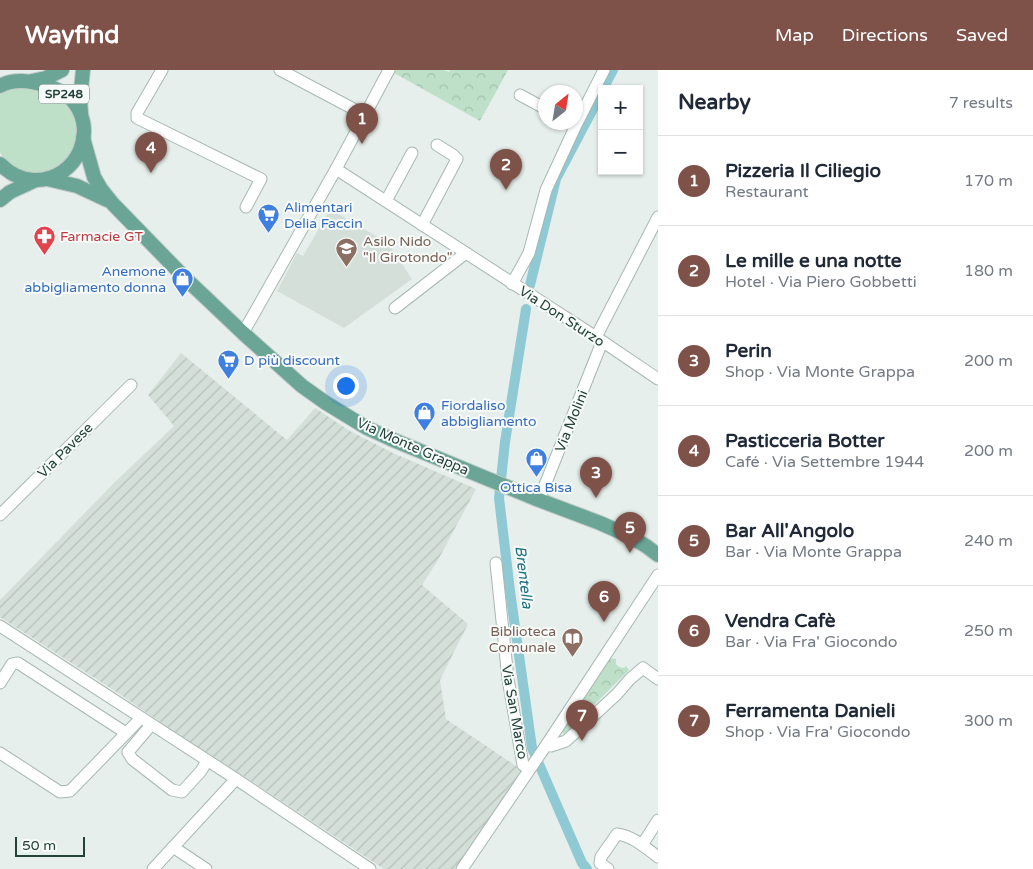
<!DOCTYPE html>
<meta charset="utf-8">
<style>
:root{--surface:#fff;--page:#f2f2f3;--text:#1f2937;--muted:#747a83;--line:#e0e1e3;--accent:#7f5249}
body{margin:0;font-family:"Varela Round",sans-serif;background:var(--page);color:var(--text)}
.controls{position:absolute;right:15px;top:15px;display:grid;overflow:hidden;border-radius:0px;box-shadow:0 1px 4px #0004}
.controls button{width:45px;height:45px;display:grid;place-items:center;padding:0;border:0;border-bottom:1px solid var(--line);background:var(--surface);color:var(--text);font:25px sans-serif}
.compass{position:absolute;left:538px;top:15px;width:45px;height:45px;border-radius:50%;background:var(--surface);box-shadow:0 1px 4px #0004;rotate:30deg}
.scale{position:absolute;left:15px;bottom:12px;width:70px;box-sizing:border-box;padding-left:5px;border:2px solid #24423a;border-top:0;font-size:14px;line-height:18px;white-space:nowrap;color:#24423a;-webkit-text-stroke:4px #f7fbf9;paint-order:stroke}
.you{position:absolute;left:345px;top:315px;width:18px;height:18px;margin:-12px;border:4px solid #fff;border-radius:50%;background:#1a73e8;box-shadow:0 0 0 8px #1a73e833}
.badge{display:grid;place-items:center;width:32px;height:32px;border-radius:50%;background:var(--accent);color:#fff;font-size:16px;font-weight:700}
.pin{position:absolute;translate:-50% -41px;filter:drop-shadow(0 1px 2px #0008)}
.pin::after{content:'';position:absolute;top:26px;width:18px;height:15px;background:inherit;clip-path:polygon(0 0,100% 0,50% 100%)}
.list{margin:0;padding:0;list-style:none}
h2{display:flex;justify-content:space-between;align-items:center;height:65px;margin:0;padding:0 20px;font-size:21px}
h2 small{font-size:16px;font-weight:400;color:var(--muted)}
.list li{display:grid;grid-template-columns:32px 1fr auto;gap:15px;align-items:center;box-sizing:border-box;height:90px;padding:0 20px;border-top:1px solid var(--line)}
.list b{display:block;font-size:19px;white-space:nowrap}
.list p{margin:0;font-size:16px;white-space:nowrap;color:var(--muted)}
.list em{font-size:16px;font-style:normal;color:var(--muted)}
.map{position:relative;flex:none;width:658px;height:799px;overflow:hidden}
header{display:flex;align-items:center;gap:30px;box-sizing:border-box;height:70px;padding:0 25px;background:var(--accent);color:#fff}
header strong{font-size:24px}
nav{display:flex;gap:28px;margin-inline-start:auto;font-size:18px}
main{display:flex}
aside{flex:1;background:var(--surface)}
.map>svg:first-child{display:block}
.built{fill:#d4dfda}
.industrial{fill:url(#industrial-furrows)}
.grass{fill:#bfe0c8}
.park{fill:url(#park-crowns)}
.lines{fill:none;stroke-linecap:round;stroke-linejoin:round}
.canal{stroke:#8ec9d4;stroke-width:10}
.minor-casing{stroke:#a8b8b2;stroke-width:13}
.major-casing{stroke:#c2cac8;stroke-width:16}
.minor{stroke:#fff;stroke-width:11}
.major{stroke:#6aa596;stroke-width:14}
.labels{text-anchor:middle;stroke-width:4;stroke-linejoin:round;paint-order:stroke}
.shield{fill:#f7fbf9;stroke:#637a73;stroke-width:1}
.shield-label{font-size:12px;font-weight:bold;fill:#24423a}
.shop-label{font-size:14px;fill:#366cbe;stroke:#f7fbf9;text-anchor:start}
.health-label{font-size:14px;fill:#be3a42;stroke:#f7fbf9;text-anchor:start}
.education-label{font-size:14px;fill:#785e54;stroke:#f7fbf9;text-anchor:start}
.street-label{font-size:14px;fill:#24423a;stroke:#f7fbf9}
.water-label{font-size:15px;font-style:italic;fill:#1c6f80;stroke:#f7fbf9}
</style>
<header>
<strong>Wayfind</strong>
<nav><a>Map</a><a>Directions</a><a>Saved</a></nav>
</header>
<main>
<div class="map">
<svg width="658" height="799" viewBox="0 0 658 799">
<defs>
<pattern id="industrial-furrows" width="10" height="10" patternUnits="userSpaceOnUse" patternTransform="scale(1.25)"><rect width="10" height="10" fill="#d4dfda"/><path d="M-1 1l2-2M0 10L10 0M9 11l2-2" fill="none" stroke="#b6c1bc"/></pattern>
<pattern id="park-crowns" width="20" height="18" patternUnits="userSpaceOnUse" patternTransform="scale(1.25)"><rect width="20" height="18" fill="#bfe0c8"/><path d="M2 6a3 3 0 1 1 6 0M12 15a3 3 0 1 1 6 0" fill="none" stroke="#a4c1ad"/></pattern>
</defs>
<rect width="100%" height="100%" fill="#e6efeb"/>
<!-- built -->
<path class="built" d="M 330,139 L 388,173 L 412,209 L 344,258 L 277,221 L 297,183 L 303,186 Z"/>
<!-- industrial -->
<path class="industrial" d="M 181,283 L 287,370 L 315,338 L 350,361 L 393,383 L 476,419 L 438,490 L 422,515 L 468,554 L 440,610 L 446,649 L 522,700 L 455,799 L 384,799 L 247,708 L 182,667 L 118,623 L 0,547 L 0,530 L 115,412 L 174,356 L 148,325 Z"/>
<!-- grass -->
<path class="grass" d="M 21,17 L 39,20 L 54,25 L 65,32 L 72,43 L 76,55 L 76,68 L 73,79 L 70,86 L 54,101 L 34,104 L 28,103 L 15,97 L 3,88 L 0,82 L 0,24 L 10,18 Z"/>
<!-- park -->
<g class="park">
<path d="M 396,0 L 444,0 L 449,2 L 450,0 L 508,0 L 480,51 L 394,3 Z"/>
<path d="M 610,588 L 616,589 L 616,594 L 619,597 L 624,598 L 626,596 L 629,600 L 565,664 L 562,662 L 562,657 Z"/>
</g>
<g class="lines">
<!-- canal -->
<g class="canal">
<path d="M 603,19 L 613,0"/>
<path d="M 530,215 L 556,109 L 602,22"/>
<path d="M 526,239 L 505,372 L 499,428 L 510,521 L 532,678 L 582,793 L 587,799"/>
</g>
<defs>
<g id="minor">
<path d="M 162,0 L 137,43 L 137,48 L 261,109 L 246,137"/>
<path d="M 280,0 L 365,45"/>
<path d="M 520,25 L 546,39"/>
<path d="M 336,99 L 596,267 L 658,309"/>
<path d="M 386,131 L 412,83"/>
<path d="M 422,155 L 457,89 L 453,85 L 437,75"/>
<path d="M 512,214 L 529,183 L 546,120 L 576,55 L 604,0"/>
<path d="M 395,238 L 466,183"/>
<path d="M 243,263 L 336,99 L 389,0"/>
<path d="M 596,267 L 658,147"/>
<path d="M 539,430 L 602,272"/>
<path d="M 0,445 L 131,315"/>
<path d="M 496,493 L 508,609 L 523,695 L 529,699"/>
<path d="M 0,556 L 236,709 L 370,799"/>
<path d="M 0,613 L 12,594 L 18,593 L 126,663"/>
<path d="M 151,655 L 128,682 L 132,689 L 172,720 L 182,722 L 201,701 L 207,691"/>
<path d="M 547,674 L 551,676 L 566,671 L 617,624 L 630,609 L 643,598 L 658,609"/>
<path d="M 0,683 L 60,722 L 70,721 L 140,649"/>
<path d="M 642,775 L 658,750"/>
<path d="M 173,777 L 206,799"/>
<path d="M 153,799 L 236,709"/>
<path d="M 462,799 L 547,674 L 658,505"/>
<path d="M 608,799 L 600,793 L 601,787 L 617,764 C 633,766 646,778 658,787"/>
</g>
<g id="major">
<path d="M 32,11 L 46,8 L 62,0"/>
<path d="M 0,16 C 14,8 30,11 45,15 C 54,18 62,21 69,27 C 101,57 78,111 34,110 C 21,110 9,103 0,94"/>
<path d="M 81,43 L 80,29 L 83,0"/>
<path d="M 83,68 L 94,107 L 101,119 L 113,134 L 185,208 L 243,263 L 302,316 L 326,333 L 367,358 L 391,369 L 539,430 L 600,453 L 627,465 L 646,476 L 658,485"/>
<path d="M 47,109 L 77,116 L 107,130"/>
<path d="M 0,130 L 10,122 L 36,110"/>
</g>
</defs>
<!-- minor casing -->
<use href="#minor" class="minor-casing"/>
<!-- major casing -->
<use href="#major" class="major-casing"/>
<!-- minor -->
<use href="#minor" class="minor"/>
<!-- major -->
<use href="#major" class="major"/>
</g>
<!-- icons -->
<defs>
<symbol id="supermarket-pin" viewBox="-11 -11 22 30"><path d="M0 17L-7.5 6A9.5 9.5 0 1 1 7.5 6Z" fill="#3f7fe0" stroke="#f7fbf9"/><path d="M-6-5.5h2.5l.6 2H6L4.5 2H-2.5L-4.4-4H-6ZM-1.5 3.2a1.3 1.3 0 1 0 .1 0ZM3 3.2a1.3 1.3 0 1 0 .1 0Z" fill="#fff"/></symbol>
<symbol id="pharmacy-pin" viewBox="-11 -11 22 30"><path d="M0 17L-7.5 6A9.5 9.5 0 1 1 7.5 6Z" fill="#e0444e" stroke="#f7fbf9"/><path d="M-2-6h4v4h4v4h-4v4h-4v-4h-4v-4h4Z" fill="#fff"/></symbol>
<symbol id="school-pin" viewBox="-11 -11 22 30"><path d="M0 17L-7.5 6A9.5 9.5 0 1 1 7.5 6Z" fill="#8d6e63" stroke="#f7fbf9"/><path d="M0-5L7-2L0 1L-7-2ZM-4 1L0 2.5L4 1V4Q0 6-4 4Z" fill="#fff"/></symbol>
<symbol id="shop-pin" viewBox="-11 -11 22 30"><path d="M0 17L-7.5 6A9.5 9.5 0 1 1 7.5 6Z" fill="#3f7fe0" stroke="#f7fbf9"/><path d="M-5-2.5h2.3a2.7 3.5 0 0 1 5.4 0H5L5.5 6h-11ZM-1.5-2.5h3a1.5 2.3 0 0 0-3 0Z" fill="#fff"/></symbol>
<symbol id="library-pin" viewBox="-11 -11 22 30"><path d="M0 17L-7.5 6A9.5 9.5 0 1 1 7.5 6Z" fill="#8d6e63" stroke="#f7fbf9"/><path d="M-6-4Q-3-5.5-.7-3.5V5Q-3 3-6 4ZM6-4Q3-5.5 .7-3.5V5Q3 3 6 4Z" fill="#fff"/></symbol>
</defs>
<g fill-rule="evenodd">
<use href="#supermarket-pin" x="256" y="132" width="25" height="34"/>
<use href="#pharmacy-pin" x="32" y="154" width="25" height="34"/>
<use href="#school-pin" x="334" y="166" width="25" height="34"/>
<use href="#shop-pin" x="170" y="196" width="25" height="34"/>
<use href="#supermarket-pin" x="216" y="278" width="25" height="34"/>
<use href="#shop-pin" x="412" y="330" width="25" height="34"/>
<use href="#shop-pin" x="524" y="376" width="25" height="34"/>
<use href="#library-pin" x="560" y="556" width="25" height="34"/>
</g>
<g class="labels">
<!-- shield labels -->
<rect class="shield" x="39" y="14.5" width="50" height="19" rx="4"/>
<g class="shield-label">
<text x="64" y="28">SP248</text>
</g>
<!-- shop labels -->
<g class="shop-label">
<text x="284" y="142">Alimentari<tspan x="284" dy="16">Delia Faccin</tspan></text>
<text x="166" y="206" text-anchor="end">Anemone<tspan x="166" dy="16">abbigliamento donna</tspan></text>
<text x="244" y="295">D più discount</text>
<text x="441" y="340">Fiordaliso<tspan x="441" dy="16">abbigliamento</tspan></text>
<text x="536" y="422" text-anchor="middle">Ottica Bisa</text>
</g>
<!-- health labels -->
<g class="health-label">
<text x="60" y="171">Farmacie GT</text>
</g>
<!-- education labels -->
<g class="education-label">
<text x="363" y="176">Asilo Nido<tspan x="363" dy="16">"Il Girotondo"</tspan></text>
<text x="556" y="566" text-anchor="end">Biblioteca<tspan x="556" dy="16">Comunale</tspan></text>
</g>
<!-- street labels -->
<g class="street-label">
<text transform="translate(562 246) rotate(33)" y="5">Via Don Sturzo</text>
<text transform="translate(571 351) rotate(-68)" y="5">Via Molini</text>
<text transform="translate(413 376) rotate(24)" y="5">Via Monte Grappa</text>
<text transform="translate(65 380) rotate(-45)" y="5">Via Pavese</text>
<text transform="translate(515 642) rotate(80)" y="5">Via San Marco</text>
</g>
<!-- water labels -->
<g class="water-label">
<text transform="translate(524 507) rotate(83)" y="5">Brentella</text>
</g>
</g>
</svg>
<div class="controls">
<button>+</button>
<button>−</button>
</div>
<svg class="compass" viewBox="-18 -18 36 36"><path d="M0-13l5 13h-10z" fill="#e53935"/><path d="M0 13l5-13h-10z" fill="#747a83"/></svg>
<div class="scale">50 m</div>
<div class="you"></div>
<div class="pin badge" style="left:362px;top:74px">1</div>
<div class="pin badge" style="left:506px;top:120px">2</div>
<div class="pin badge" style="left:596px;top:428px">3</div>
<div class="pin badge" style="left:151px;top:103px">4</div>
<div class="pin badge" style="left:630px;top:483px">5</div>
<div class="pin badge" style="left:604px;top:552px">6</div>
<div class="pin badge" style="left:582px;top:671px">7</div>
</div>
<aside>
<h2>Nearby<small>7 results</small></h2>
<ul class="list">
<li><span class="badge">1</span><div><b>Pizzeria Il Ciliegio</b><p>Restaurant</p></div><em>170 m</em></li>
<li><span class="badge">2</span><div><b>Le mille e una notte</b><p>Hotel · Via Piero Gobbetti</p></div><em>180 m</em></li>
<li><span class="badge">3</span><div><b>Perin</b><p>Shop · Via Monte Grappa</p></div><em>200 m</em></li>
<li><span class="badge">4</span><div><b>Pasticceria Botter</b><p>Café · Via Settembre 1944</p></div><em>200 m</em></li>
<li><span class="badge">5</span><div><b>Bar All'Angolo</b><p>Bar · Via Monte Grappa</p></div><em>240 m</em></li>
<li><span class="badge">6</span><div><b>Vendra Cafè</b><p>Bar · Via Fra' Giocondo</p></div><em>250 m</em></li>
<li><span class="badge">7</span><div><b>Ferramenta Danieli</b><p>Shop · Via Fra' Giocondo</p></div><em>300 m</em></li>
</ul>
</aside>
</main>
